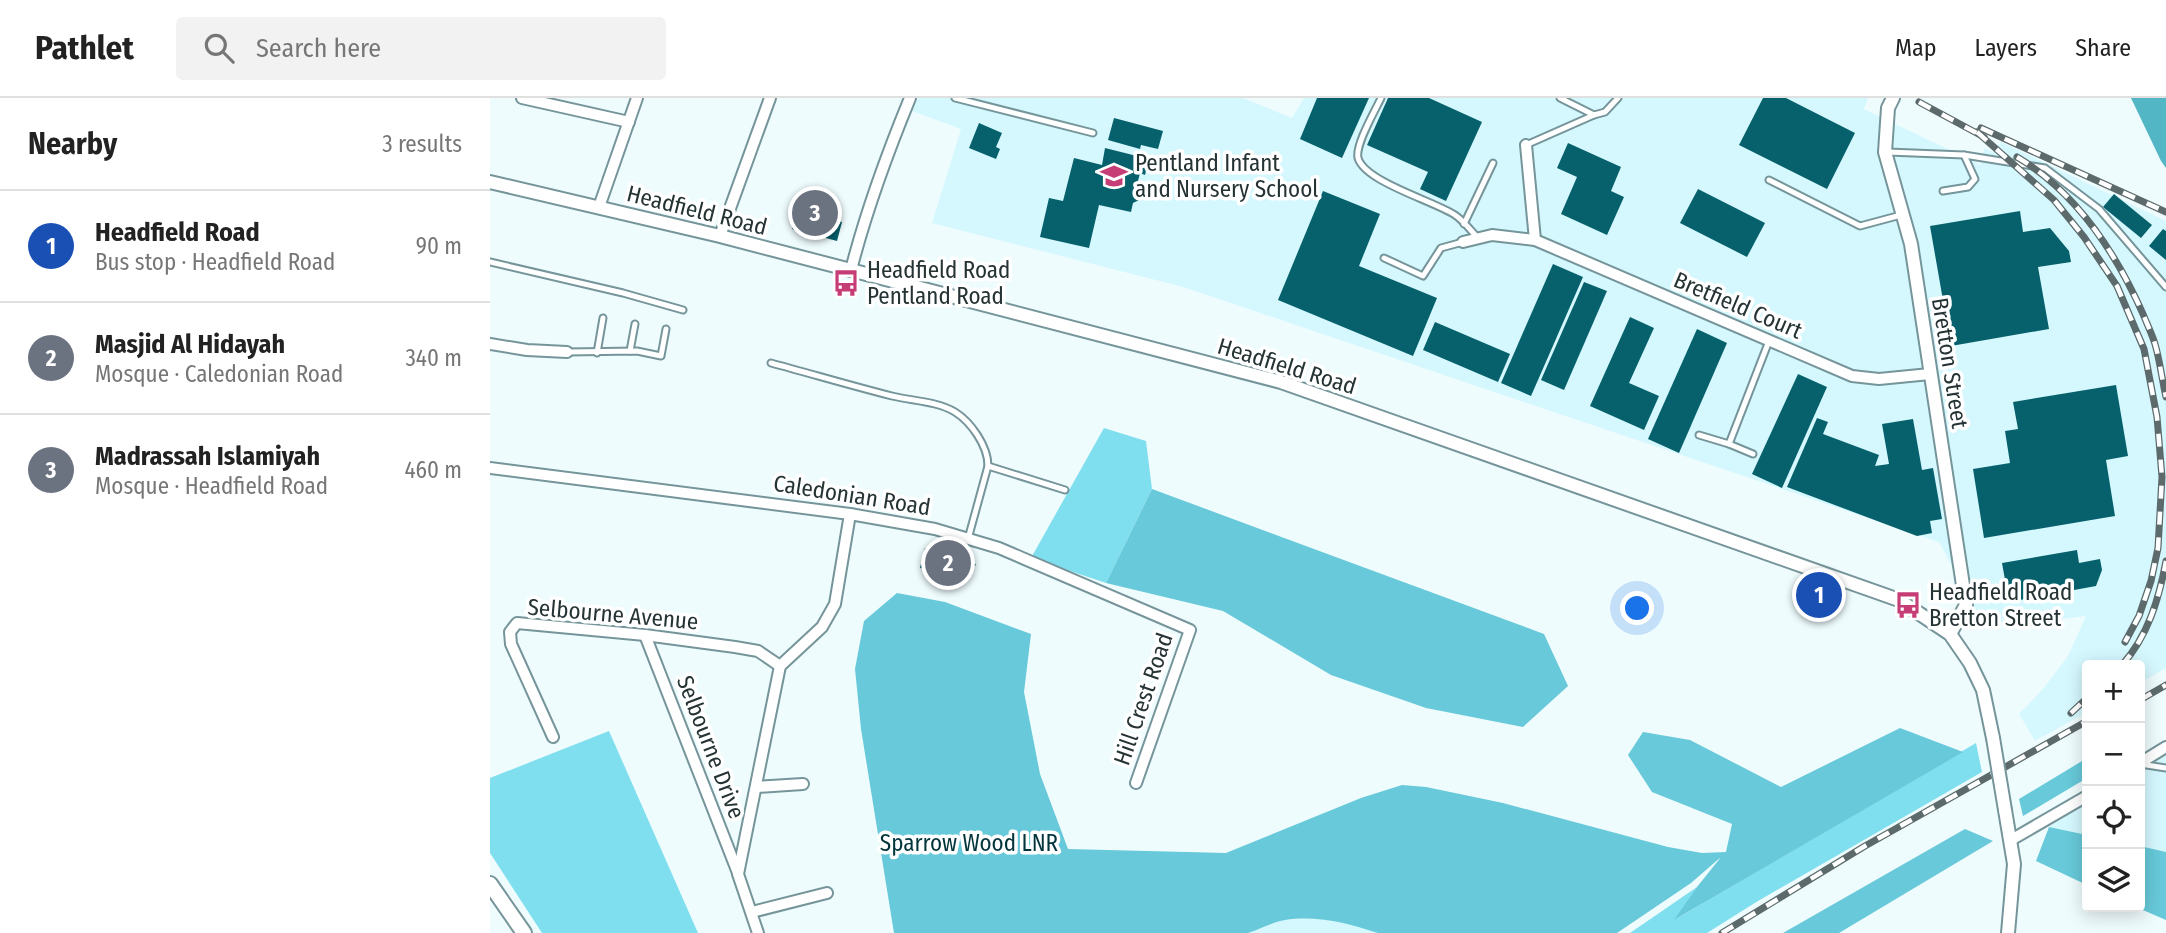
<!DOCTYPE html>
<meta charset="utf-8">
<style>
:root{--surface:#fff;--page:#f2f2f2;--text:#222;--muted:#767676;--line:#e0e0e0;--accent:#7c3aed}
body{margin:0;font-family:"Fira Sans Condensed",sans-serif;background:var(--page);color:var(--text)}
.controls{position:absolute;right:21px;bottom:21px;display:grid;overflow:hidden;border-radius:7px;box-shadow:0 4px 18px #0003}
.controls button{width:63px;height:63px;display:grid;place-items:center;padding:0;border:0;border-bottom:2px solid var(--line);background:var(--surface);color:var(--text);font:35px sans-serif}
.you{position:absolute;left:1148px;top:511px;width:24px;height:24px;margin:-18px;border:5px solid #fff;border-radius:50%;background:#1a73e8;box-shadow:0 0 0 10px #1a73e833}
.badge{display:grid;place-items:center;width:46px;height:46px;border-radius:50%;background:var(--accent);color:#fff;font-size:23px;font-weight:700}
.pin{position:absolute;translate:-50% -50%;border:4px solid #fff;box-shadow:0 2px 7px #0006}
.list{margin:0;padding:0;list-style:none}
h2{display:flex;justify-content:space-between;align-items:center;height:91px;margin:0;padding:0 28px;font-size:30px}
h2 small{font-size:23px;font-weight:400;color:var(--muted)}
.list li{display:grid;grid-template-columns:46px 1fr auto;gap:21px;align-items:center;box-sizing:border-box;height:112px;padding:0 28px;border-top:2px solid var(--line)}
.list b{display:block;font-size:26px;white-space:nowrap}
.list p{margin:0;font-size:23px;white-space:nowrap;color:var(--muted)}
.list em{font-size:23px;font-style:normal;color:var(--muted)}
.icon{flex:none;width:38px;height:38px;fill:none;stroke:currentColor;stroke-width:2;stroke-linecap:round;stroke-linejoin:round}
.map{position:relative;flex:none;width:1676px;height:835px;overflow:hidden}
header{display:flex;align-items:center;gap:42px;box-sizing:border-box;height:98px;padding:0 35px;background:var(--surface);border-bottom:2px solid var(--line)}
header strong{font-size:33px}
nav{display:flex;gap:38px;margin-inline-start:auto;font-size:24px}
.search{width:490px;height:63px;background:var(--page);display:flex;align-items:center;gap:18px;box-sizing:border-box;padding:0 24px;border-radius:7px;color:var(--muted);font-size:26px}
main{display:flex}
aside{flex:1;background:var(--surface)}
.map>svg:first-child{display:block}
.built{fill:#d5f8fe}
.green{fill:#80dfef}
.forest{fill:#67c9d9}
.water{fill:#52b6c5}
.building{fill:#07616c}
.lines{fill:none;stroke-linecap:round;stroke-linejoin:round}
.service-casing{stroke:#75959a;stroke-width:9}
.minor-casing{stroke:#75959a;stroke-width:14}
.tertiary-casing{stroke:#75959a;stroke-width:16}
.secondary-casing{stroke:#75959a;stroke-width:18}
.service{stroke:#fff;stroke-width:5}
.minor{stroke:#fff;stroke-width:10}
.tertiary{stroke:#fff;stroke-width:12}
.secondary{stroke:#fff;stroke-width:14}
.rail-casing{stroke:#5d6a6c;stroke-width:7}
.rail{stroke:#fff;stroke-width:4.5;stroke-dasharray:13;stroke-linecap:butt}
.tertiary-bridge-casing{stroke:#75959a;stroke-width:16;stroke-linecap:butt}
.tertiary-bridge{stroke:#fff;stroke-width:12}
.labels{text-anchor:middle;stroke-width:7;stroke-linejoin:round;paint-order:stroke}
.poi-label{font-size:23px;fill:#263335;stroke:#fff;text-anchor:start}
.street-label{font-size:23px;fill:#263335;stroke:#fff}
.park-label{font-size:23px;fill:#02343b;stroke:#fff}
</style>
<header>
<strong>Pathlet</strong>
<div class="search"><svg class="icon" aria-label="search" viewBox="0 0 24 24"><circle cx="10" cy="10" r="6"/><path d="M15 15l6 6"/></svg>Search here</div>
<nav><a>Map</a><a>Layers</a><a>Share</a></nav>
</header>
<main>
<aside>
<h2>Nearby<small>3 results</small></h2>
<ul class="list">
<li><span class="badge" style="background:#1a4fb4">1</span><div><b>Headfield Road</b><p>Bus stop · Headfield Road</p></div><em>90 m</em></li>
<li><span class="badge" style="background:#6b7280">2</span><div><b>Masjid Al Hidayah</b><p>Mosque · Caledonian Road</p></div><em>340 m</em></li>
<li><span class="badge" style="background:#6b7280">3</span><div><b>Madrassah Islamiyah</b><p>Mosque · Headfield Road</p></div><em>460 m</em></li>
</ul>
</aside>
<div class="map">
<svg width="1676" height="835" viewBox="0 0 1676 835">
<rect width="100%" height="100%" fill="#effcfe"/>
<!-- built -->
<g class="built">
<path d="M 428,0 L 607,0 L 607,2 L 608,0 L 753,0 L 802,20 L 814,0 L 1378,0 L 1374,11 L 1491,67 L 1494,50 L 1503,54 L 1511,44 L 1676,123 L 1676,570 L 1650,585 L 1650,567 L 1597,567 L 1597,614 L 1545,643 L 1529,616 L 1553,591 L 1578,558 L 1596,518 L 1495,530 L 1449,444 L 693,189 L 442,125 L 471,31 L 422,13 Z"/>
<path d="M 1676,653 L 1676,754 L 1650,748 L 1650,670 Z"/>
<path d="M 1597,704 L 1597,737 L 1559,729 Z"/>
<path d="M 825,820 L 861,826 L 888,835 L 758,835 L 793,822 Z"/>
</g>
<!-- green -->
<g class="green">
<path d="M 614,330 L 656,343 L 662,391 L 616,485 L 541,460 Z"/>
<path d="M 119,633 L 208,835 L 52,835 L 0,755 L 0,680 Z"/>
<path d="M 1486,645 L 1492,674 L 1268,803 L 1217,835 L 1140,835 L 1207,789 L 1186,821 Z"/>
</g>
<!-- forest -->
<g class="forest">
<path d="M 662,391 L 1054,536 L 1078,588 L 1033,629 L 936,610 L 841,577 L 733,513 L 616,485 Z"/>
<path d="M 407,495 L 455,504 L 541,536 L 534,594 L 550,676 L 578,751 L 736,755 L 871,700 L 912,687 L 936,689 L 1013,705 L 1178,749 L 1212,755 L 1236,754 L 1242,726 L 1162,694 L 1138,657 L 1153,634 L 1200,642 L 1291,689 L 1410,630 L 1473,654 L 1184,822 L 1207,789 L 1231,759 L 1201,785 L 1127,835 L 888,835 C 858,825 827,817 795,822 C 783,824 770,831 758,835 L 404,835 L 371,631 L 365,571 L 374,523 Z"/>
<path d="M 1597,660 L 1597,680 L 1533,718 L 1529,701 Z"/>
<path d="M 1559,729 L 1597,737 L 1597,787 L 1546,763 Z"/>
<path d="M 1475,731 L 1503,743 L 1349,835 L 1293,835 Z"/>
<path d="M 1650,748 L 1676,754 L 1676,822 L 1646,809 L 1650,809 Z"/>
</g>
<!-- water -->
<path class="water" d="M 1641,0 L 1676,0 L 1676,70 L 1671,63 Z"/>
<!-- building -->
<g class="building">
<path d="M 827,0 L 879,0 L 852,60 L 810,41 Z"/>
<path d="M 898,0 L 939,0 L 992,24 L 956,103 L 930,91 L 938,74 L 877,47 Z"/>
<path d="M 1273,0 L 1296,0 L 1365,35 L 1337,91 L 1249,47 Z"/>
<path d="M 624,20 L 673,33 L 668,51 L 651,47 L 650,51 L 618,42 Z"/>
<path d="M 489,25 L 512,35 L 506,49 L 510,51 L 506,61 L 479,50 Z"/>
<path d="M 1078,45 L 1131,69 L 1121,93 L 1134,99 L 1117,137 L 1071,116 L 1087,79 L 1067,70 Z"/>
<path d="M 615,50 L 651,59 L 650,62 L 658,64 L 655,77 L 650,75 L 648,83 L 657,98 L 643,105 L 641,114 L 609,107 L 599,150 L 550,139 L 559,100 L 573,103 L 584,60 L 612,67 Z"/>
<path d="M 1208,91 L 1275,125 L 1257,159 L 1190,125 Z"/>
<path d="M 833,93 L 890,116 L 869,168 L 947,200 L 923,258 L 788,202 Z"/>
<path d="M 1624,96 L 1662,127 L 1651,140 L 1613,109 Z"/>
<path d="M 311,99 L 345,108 L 341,121 L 352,124 L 347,143 L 302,131 Z"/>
<path d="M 1530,113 L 1533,134 L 1560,130 L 1579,153 L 1581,164 L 1548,169 L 1559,231 L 1461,248 L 1440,128 Z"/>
<path d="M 1673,131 L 1676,133 L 1676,162 L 1659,148 Z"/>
<path d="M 1063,166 L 1093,179 L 1041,298 L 1011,285 Z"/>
<path d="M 1094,184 L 1117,193 L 1074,292 L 1051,282 Z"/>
<path d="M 1140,219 L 1164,230 L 1139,285 L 1169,298 L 1154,332 L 1100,308 Z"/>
<path d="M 945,224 L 1020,256 L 1008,284 L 933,252 Z"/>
<path d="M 1207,231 L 1237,245 L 1189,355 L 1158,341 Z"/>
<path d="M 1308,276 L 1337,289 L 1292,390 L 1262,376 Z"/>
<path d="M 1626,287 L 1638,358 L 1616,362 L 1625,418 L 1494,440 L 1483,371 L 1520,365 L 1515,333 L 1528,331 L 1523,304 Z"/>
<path d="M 1327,320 L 1338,324 L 1333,336 L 1389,357 L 1385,368 L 1399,366 L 1392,326 L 1423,321 L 1432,372 L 1443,370 L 1452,421 L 1440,423 L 1442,435 L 1427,438 L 1297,389 Z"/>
<path d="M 435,450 L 477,459 L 478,463 L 481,460 L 486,467 L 477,472 L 482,477 L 477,481 L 430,470 Z"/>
<path d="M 1587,452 L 1589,465 L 1610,461 L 1612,472 L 1606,488 L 1519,504 L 1512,465 Z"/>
</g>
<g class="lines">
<defs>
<g id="service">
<path d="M 465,0 L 603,35"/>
<path d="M 891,0 C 885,13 865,47 868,60 C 875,84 944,103 965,117 C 974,123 981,133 988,140"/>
<path d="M 1070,0 L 1104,17"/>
<path d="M 1036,47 L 1104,17 L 1115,14 L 1128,0"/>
<path d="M 1398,54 L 1474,57 L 1555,70 L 1609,111 L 1676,189"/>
<path d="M 1279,82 L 1370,128 L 1411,117"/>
<path d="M 1453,93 L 1478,89 L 1485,81 L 1474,57"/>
<path d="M 974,126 L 1003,65"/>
<path d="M 894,160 L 933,178 L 951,150 L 973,144"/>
<path d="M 0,164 L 133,195 L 193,212"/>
<path d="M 140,253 L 145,226"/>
<path d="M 77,254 L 147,253 L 171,258 L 176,231"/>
<path d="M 107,255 L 113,220"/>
<path d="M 281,265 C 322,276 362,288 402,298 C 422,303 447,303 465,314 C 481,324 498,348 498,368 L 478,441"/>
<path d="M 1209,337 L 1239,346 L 1279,243"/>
<path d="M 1239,346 L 1263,356"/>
<path d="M 498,368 L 575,392"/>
<path d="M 1650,666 L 1676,670"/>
</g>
<g id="minor">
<path d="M 32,0 L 139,24"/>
<path d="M 1036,47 L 1045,142"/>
<path d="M 109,109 L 147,0"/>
<path d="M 230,138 L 280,0"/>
<path d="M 973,144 L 1002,137 L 1045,142 L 1362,278 L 1389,281 L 1440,276"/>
<path d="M 361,172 C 376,113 397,56 420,0"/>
<path d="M 0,246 L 37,252 L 77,254"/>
<path d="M 0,370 L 360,416 L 445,431 L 509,450 L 700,532 L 646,685"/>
<path d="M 155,537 L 248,775"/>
<path d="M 63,639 L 21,546 L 20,534 L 27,525 L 155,537 L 245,549 L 268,553 L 290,568"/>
<path d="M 1650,665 L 1676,649"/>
<path d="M 266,689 L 313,686"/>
<path d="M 1521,742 L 1597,698"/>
<path d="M 262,814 L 337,795"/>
<path d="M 268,835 L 248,776 L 290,568 L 332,529 L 345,506 L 360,416"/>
</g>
<g id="tertiary">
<path d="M 1403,0 L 1398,10 L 1395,54 L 1421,146 L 1476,507 L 1460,536"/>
<path d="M 0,84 L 230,138 L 791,284 L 1409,502 L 1460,536 L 1480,565 L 1493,592 L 1503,640"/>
<path d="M 1515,712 L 1524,766 L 1518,835"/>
</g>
<path id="secondary" d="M 0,786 L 34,835"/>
</defs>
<!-- service casing -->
<use href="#service" class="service-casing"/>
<!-- minor casing -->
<use href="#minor" class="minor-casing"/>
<!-- tertiary casing -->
<use href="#tertiary" class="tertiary-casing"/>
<!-- secondary casing -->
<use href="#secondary" class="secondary-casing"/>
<!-- service -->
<use href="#service" class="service"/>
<!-- minor -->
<use href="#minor" class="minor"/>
<!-- tertiary -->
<use href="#tertiary" class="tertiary"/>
<!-- secondary -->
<use href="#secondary" class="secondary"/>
<defs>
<g id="rail">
<path d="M 1429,4 L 1494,39"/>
<path d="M 1491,30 L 1676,114"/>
<path d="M 1487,34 L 1564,102 L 1594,139 L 1627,188 L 1654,251 L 1667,319 L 1672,379 L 1668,450 L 1661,483 L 1649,518 L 1635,544"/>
<path d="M 1527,59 C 1586,94 1626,155 1653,216 C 1657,226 1662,236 1665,246 C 1670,263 1672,282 1676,299"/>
<path d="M 1632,567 C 1658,538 1669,501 1676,463"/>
<path d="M 1650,602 L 1676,587"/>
<path d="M 1581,615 L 1597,600"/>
<path d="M 1232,835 L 1375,748 L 1597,623"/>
</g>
</defs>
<!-- rail casing -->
<use href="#rail" class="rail-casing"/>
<!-- rail -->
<use href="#rail" class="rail"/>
<defs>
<path id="tertiary-bridge" d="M 1503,640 L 1515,712"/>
</defs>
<!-- tertiary-bridge casing -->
<use href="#tertiary-bridge" class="tertiary-bridge-casing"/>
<!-- tertiary-bridge -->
<use href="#tertiary-bridge" class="tertiary-bridge"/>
</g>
<!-- icons -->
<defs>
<symbol id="school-bare" viewBox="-9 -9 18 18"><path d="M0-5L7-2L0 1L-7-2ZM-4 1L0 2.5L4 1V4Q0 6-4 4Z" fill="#c63c75" stroke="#fff" stroke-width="2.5" paint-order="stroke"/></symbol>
<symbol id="bus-bare" viewBox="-9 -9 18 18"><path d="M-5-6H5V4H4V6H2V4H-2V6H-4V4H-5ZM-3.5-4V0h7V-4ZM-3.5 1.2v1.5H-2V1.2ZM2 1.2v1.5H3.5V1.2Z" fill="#c63c75" stroke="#fff" stroke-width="2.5" paint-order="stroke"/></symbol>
</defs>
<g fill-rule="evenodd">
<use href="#school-bare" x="605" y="59" width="38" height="38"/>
<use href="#bus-bare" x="337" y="166" width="38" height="38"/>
<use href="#bus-bare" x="1399" y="488" width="38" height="38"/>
</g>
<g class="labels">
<!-- poi labels -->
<g class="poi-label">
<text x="645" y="73">Pentland Infant<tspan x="645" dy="26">and Nursery School</tspan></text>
<text x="377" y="180">Headfield Road<tspan x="377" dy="26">Pentland Road</tspan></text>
<text x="1439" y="502">Headfield Road<tspan x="1439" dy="26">Bretton Street</tspan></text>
</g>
<!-- street labels -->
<g class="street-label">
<text transform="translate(207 112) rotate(14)" y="8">Headfield Road</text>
<text transform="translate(1248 207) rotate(23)" y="8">Bretfield Court</text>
<text transform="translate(1460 265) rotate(81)" y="8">Bretton Street</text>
<text transform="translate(797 268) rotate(17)" y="8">Headfield Road</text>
<text transform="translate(362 397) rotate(9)" y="8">Caledonian Road</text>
<text transform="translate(123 516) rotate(5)" y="8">Selbourne Avenue</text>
<text transform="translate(653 601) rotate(-71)" y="8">Hill Crest Road</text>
<text transform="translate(221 649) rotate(69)" y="8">Selbourne Drive</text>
</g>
<!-- park labels -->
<g class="park-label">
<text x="479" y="753">Sparrow Wood LNR</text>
</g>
</g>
</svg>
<div class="controls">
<button>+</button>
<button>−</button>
<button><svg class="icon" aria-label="locate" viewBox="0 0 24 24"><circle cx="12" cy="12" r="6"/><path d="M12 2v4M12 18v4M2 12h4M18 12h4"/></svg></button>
<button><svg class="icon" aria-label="layers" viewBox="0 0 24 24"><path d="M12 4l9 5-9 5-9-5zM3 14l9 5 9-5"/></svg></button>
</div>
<div class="you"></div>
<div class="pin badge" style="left:1329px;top:497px;background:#1a4fb4">1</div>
<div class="pin badge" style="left:458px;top:465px;background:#6b7280">2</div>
<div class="pin badge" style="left:325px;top:115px;background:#6b7280">3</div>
</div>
</main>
